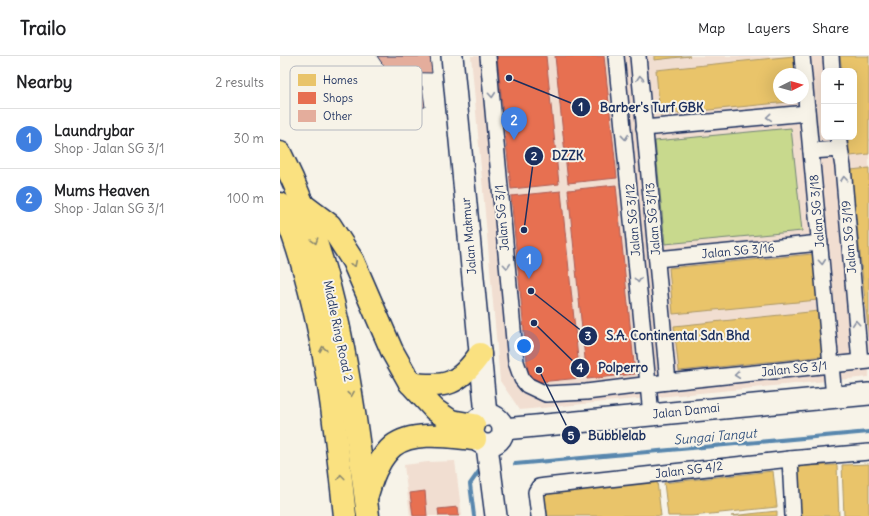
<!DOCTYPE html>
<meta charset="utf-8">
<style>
:root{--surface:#fff;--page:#f6f6f6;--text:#202124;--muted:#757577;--line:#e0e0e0;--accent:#111827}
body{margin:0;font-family:Delius,sans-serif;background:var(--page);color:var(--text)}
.controls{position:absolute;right:12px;top:12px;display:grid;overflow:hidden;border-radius:8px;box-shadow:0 4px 16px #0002}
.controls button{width:36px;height:36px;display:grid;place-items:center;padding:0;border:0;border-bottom:1px solid var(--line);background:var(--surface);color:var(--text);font:20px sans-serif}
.compass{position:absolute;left:493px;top:12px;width:36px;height:36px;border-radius:50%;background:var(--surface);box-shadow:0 4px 16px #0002;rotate:85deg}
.you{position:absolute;left:244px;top:290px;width:14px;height:14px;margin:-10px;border:3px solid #fff;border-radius:50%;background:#1a73e8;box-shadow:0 0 0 6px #1a73e833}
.badge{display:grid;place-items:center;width:26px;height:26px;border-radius:50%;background:var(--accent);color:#fff;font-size:13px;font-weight:700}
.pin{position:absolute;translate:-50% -33px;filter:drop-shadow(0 1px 2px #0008)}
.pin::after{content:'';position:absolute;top:21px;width:14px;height:12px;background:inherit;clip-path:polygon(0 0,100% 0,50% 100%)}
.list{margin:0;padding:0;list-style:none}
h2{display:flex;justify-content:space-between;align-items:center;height:52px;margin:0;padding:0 16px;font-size:17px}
h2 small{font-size:13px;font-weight:400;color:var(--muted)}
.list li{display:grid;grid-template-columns:26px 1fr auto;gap:12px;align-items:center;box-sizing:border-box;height:60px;padding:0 16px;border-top:1px solid var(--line)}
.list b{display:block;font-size:15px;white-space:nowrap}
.list p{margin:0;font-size:13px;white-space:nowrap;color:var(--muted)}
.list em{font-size:13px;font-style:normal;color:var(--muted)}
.map{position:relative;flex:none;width:589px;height:460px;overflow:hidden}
header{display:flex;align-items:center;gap:24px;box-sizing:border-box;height:56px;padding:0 20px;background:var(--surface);border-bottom:1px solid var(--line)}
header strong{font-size:19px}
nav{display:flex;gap:22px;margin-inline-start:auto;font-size:14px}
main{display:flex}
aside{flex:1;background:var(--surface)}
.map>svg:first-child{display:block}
.built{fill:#f1ded1;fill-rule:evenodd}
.green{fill:#c8d98d;stroke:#728476}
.homes{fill:#e9c46a;stroke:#ab9766}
.shops{fill:#e76f51;stroke:#aa5c55}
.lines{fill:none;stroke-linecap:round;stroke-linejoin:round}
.stream{stroke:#5987ae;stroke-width:4}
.building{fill:#e4ad9c;stroke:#1b2f5e}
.street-casing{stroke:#1b2f5e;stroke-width:18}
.secondary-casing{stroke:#1b2f5e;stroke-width:24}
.highway-casing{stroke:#1b2f5e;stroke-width:25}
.street{stroke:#f7f3e8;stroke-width:15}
.secondary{stroke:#f7f3e8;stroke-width:21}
.highway{stroke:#fae180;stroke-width:22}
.oneway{stroke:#8991a3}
.oneway2{stroke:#8a886f}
.labels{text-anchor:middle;stroke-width:4;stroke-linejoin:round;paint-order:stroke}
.street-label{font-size:12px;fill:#1b2f5e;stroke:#f7f3e8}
.water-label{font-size:13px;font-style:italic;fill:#35547f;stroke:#f7f3e8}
.key{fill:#f7f3e8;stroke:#b5b8bf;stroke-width:1}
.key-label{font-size:11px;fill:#1b2f5e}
.leader{fill:none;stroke:#1b2f5e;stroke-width:1.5}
.callout-dot{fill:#1b2f5e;stroke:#f7f3e8;stroke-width:1.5}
.mark-label{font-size:12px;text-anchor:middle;font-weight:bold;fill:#fff}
.callout-label{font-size:13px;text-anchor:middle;font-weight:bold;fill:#1b2f5e;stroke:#f7f3e8;stroke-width:4;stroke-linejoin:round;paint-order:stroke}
</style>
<header>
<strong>Trailo</strong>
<nav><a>Map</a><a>Layers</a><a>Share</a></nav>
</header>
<main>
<aside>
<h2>Nearby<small>2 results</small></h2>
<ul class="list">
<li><span class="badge" style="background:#3f7fe0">1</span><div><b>Laundrybar</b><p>Shop · Jalan SG 3/1</p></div><em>30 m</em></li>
<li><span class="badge" style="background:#3f7fe0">2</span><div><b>Mums Heaven</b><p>Shop · Jalan SG 3/1</p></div><em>100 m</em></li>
</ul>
</aside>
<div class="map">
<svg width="589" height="460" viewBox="0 0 589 460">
<rect width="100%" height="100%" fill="#f7f3e8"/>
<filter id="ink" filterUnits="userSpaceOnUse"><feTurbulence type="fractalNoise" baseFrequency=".025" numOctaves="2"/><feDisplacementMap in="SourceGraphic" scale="8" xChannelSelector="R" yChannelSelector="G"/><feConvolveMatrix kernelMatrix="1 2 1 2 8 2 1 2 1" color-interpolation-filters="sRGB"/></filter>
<g filter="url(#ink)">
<!-- built -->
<g class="built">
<path d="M 191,0 L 589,0 L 589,321 L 240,354 L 220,325 ZM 544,15 L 574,15 L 574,81 L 544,81 ZM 499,18 L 523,18 L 523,42 L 499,42 Z"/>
<path d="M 175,405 L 182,460 L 130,460 L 124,409 L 148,406 Z"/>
</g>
<!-- green -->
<path class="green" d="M 511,72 L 522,175 L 385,188 L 375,85 Z"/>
<!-- homes -->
<g class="homes">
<path d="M 374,0 L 410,0 L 374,4 Z"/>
<path d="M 514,0 L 515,18 L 499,18 L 499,42 L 518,42 L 518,45 L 380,59 L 376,14 Z"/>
<path d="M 560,0 L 589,0 L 589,98 L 570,100 L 568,81 L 574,81 L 574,15 L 562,15 Z"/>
<path d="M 589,112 L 589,281 L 571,114 Z"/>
<path d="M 533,198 L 538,244 L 393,258 L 389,212 Z"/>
<path d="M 539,255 L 544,300 L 399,315 L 394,270 Z"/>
<path d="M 589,408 L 589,460 L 564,460 L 562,409 Z"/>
<path d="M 557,409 L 559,460 L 520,460 L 518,410 Z"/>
<path d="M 493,415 L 497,451 L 412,460 L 388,460 L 384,427 Z"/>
<path d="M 377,425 L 381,460 L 265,460 L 263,438 Z"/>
<path d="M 497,455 L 497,460 L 451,460 Z"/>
</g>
<!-- shops -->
<g class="shops">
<path d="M 217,0 L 266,0 L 279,128 L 231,133 Z"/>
<path d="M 275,0 L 324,0 L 337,122 L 288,127 Z"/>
<path d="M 336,129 L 355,318 L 307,323 L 288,134 Z"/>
<path d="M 281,135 L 300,322 L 249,327 L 231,140 Z"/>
<path d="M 145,435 L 147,460 L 133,460 L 130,437 Z"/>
<path d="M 178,451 L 179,460 L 159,460 L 158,453 Z"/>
</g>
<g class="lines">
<!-- stream -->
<g class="stream">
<path d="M 235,408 L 589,376"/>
<path d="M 194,460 L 190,428 L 202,411"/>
</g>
</g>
<!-- building -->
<g class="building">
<path d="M 97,0 L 150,0 L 152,17 L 108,16 Z"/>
<path d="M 142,30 L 145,51 L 132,52 L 130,31 Z"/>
</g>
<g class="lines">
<defs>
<g id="street">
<path d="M 208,0 L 236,306 L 242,323 L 247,329 L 266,338 L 306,336 L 388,326 L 589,305"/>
<path d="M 336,0 L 371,359"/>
<path d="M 358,0 L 388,326"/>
<path d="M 522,0 L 554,341"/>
<path d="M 551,0 L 552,15"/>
<path d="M 364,72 L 527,57"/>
<path d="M 558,81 L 563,111 L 580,306"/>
<path d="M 531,95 L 560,93"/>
<path d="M 377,203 L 540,187"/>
<path d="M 510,403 L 513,460"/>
<path d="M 259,460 L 256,436 L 259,431 L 266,430 L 510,403 L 589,396"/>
</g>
<g id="secondary">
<path d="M 172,0 L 206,359"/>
<circle cx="208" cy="374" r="15"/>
<path d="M 224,373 L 589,338"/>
<path d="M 207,390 L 216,460"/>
</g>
<g id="highway">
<path d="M 0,97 C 57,210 72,336 88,460"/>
<path d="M 0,148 C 5,160 11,172 15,185 C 45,274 55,367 65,460"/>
<path d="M 22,148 L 50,169 L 73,205 L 112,295 L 130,327 L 155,354 L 171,365 L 194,369"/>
<path d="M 130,327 C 166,333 179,328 200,298"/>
<path d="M 87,439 C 90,429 93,418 98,410 C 101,403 108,394 113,390 C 133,374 172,381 195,383"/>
</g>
</defs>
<!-- street casing -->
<use href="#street" class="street-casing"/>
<!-- secondary casing -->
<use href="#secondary" class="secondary-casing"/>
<!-- highway casing -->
<use href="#highway" class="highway-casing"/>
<!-- street -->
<use href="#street" class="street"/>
<!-- secondary -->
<use href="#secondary" class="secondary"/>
<!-- highway -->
<use href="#highway" class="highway"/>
</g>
<!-- one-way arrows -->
<defs><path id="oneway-chevron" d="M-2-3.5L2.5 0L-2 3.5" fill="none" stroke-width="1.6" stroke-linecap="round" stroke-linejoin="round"/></defs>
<g class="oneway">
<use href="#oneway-chevron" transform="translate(360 22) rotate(-95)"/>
<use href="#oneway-chevron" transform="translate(212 39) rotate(85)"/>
<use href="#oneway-chevron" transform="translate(489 61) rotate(175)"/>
<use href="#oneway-chevron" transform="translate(345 81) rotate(84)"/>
<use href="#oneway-chevron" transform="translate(564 123) rotate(-95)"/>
<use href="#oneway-chevron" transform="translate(542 206) rotate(85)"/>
<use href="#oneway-chevron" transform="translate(227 210) rotate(85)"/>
<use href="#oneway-chevron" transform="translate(358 224) rotate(85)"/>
<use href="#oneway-chevron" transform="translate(576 267) rotate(-95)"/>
<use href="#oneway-chevron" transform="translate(457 319) rotate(174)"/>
</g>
<g class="oneway2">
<use href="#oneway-chevron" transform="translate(35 185) rotate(72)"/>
<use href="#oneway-chevron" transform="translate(74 208) rotate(64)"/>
<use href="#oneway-chevron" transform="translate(43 293) rotate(-101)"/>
<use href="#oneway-chevron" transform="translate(71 338) rotate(81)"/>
<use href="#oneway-chevron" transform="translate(61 421) rotate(-97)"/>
</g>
</g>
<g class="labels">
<!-- street labels -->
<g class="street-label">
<text transform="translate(537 155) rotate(-95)" y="4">Jalan SG 3/18</text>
<text transform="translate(222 162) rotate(-95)" y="4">Jalan SG 3/1</text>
<text transform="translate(373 163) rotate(-95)" y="4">Jalan SG 3/13</text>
<text transform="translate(353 164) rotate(-95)" y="4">Jalan SG 3/12</text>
<text transform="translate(189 180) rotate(-95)" y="4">Jalan Makmur</text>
<text transform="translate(569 181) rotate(-95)" y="4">Jalan SG 3/19</text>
<text transform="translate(458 195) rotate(-5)" y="4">Jalan SG 3/16</text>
<text transform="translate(58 275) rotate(78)" y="4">Middle Ring Road 2</text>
<text transform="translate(514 313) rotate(-6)" y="4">Jalan SG 3/1</text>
<text transform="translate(406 355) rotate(-6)" y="4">Jalan Damai</text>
<text transform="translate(409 414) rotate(-7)" y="4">Jalan SG 4/2</text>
</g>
<!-- water labels -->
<g class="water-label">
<text transform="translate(435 380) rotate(-5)" y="5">Sungai Tangut</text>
</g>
</g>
<!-- legend -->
<rect x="10" y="10" width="132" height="64" rx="6" class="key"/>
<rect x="18" y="18" width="18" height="12" fill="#e9c46a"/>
<rect x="18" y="36" width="18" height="12" fill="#e76f51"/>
<rect x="18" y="54" width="18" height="12" fill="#e4ad9c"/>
<g class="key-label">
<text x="43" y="28">Homes</text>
<text x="43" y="46">Shops</text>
<text x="43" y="64">Other</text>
</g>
<!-- callouts -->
<path class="leader" d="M229 22L301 51M244 174L254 100M251 235L308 280M254 267L300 312M259 314L291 379"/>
<g class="callout-dot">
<circle cx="229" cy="22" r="4"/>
<circle cx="244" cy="174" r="4"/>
<circle cx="251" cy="235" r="4"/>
<circle cx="254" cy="267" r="4"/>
<circle cx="259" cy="314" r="4"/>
<circle cx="301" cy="51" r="10"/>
<circle cx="254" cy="100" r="10"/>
<circle cx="308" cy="280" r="10"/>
<circle cx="300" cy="312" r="10"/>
<circle cx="291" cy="379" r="10"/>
</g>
<g class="mark-label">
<text x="301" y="55">1</text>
<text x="254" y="104">2</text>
<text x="308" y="284">3</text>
<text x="300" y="316">4</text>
<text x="291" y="384">5</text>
</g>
<g class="callout-label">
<text x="372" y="56">Barber's Turf GBK</text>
<text x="288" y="104">DZZK</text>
<text x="398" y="284">S.A. Continental Sdn Bhd</text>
<text x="343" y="316">Polperro</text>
<text x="337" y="384">Bubblelab</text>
</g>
</svg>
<div class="controls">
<button>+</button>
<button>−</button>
</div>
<svg class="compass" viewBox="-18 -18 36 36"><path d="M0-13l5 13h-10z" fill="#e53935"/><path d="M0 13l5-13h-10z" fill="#757577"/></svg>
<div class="you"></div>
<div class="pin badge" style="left:249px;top:223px;background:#3f7fe0">1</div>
<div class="pin badge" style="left:234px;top:84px;background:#3f7fe0">2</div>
</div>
</main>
